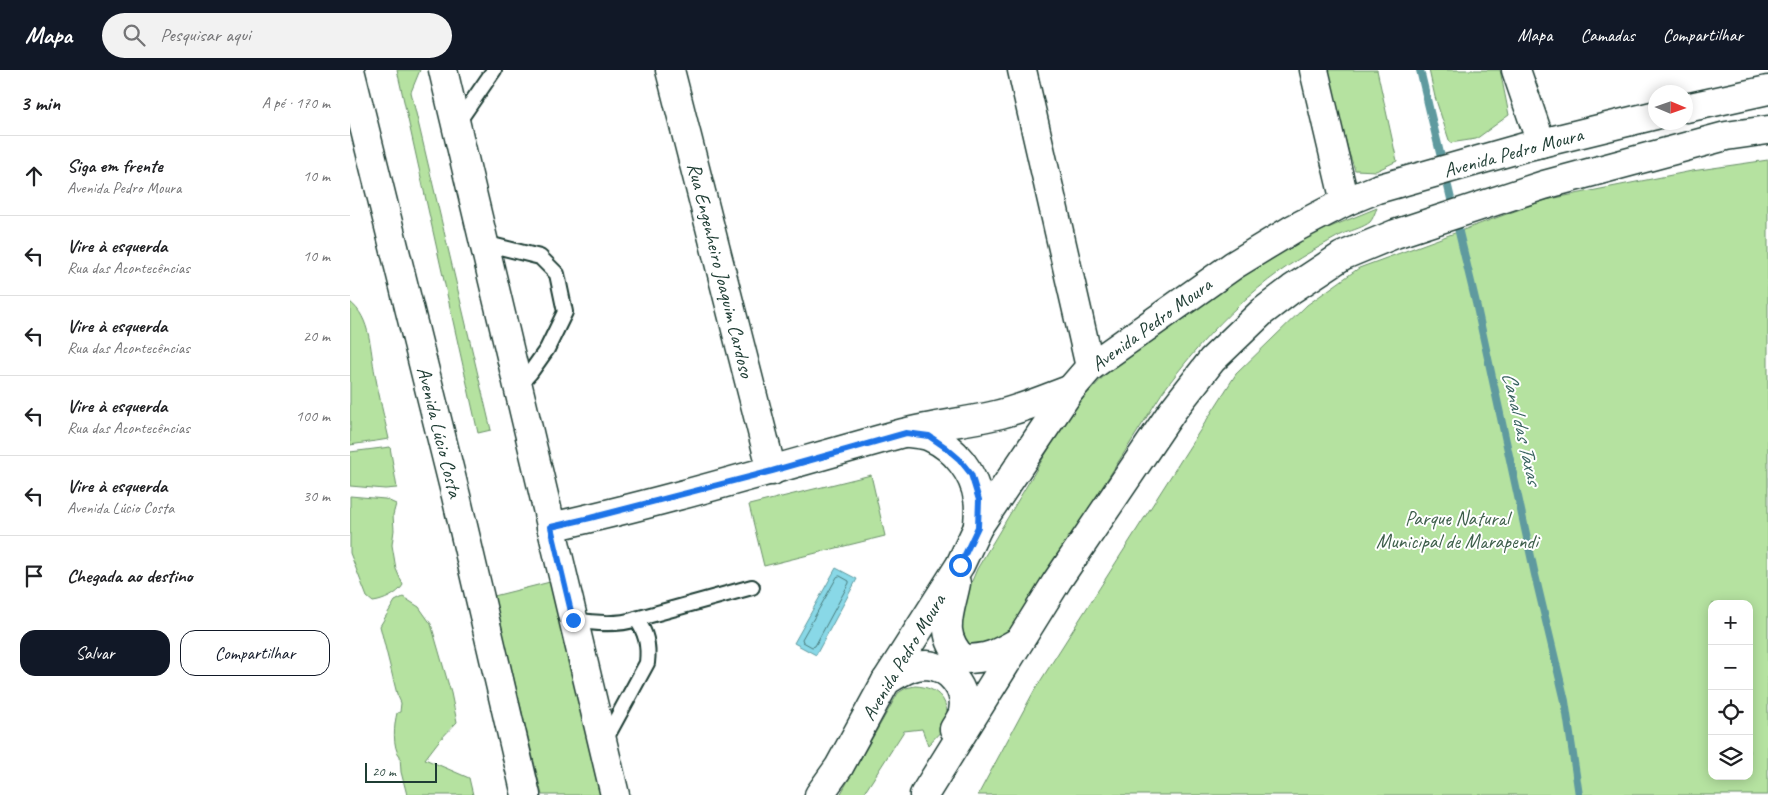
<!DOCTYPE html>
<html lang="pt">
<meta charset="utf-8">
<style>
:root{--surface:#fff;--page:#f2f2f2;--text:#202124;--muted:#757577;--line:#e0e0e0;--accent:#111827}
body{margin:0;font-family:Caveat,sans-serif;background:var(--page);color:var(--text)}
.controls{position:absolute;right:15px;bottom:15px;display:grid;overflow:hidden;border-radius:10px;box-shadow:0 2px 12px #0003}
.controls button{width:45px;height:45px;display:grid;place-items:center;padding:0;border:0;border-bottom:1px solid var(--line);background:var(--surface);color:var(--text);font:25px sans-serif}
.compass{position:absolute;left:1298px;top:15px;width:45px;height:45px;border-radius:50%;background:var(--surface);box-shadow:0 2px 12px #0003;rotate:92deg}
.scale{position:absolute;left:15px;bottom:12px;width:72px;box-sizing:border-box;padding-left:5px;border:2px solid #1f3d34;border-top:0;font-size:14px;line-height:18px;white-space:nowrap;color:#1f3d34;-webkit-text-stroke:4px #fff;paint-order:stroke}
.stop{position:absolute;width:15px;height:15px;margin:-11px;border:4px solid #1a73e8;border-radius:50%;background:#fff}
.stop.end{background:#1a73e8;border-color:#fff;box-shadow:0 1px 5px #0008}
.list{margin:0;padding:0;list-style:none}
h2{display:flex;justify-content:space-between;align-items:center;height:65px;margin:0;padding:0 20px;font-size:21px}
h2 small{font-size:16px;font-weight:400;color:var(--muted)}
.list li{display:grid;grid-template-columns:32px 1fr auto;gap:15px;align-items:center;box-sizing:border-box;height:80px;padding:0 20px;border-top:1px solid var(--line)}
.list b{display:block;font-size:19px;white-space:nowrap}
.list p{margin:0;font-size:16px;white-space:nowrap;color:var(--muted)}
.list em{font-size:16px;font-style:normal;color:var(--muted)}
.actions{display:flex;gap:10px;padding:15px 20px}
.actions a{flex:1;padding:11px 0;border:1px solid var(--accent);border-radius:15px;text-align:center;font-size:18px;color:var(--accent)}
.actions .main{background:var(--accent);color:#fff}
.icon{flex:none;width:28px;height:28px;fill:none;stroke:currentColor;stroke-width:2;stroke-linecap:round;stroke-linejoin:round}
.map{position:relative;flex:none;width:1418px;height:725px;overflow:hidden}
header{display:flex;align-items:center;gap:30px;box-sizing:border-box;height:70px;padding:0 25px;background:var(--accent);color:#fff}
header strong{font-size:24px}
nav{display:flex;gap:28px;margin-inline-start:auto;font-size:18px}
.search{width:350px;height:45px;background:var(--page);display:flex;align-items:center;gap:12px;box-sizing:border-box;padding:0 18px;border-radius:28px;color:var(--muted);font-size:19px}
main{display:flex}
aside{flex:1;background:var(--surface)}
.map>svg:first-child{display:block}
.green{fill:#b5e2a0;stroke:#6a906a;fill-rule:evenodd}
.water{fill:#89d8e7;stroke:#5f9a9f}
.lines{fill:none;stroke-linecap:round;stroke-linejoin:round}
.shore{stroke:#497b7c;stroke-width:1}
.stream{stroke:#5f9a9f;stroke-width:8}
.lane-casing{stroke:#1f3d34;stroke-width:18}
.street-casing{stroke:#1f3d34;stroke-width:31}
.secondary-casing{stroke:#1f3d34;stroke-width:31}
.lane{stroke:#fff;stroke-width:14}
.street{stroke:#fff;stroke-width:28}
.secondary{stroke:#fff;stroke-width:28}
.route{stroke:#1a73e8;stroke-width:6}
.labels{text-anchor:middle;stroke-width:4;stroke-linejoin:round;paint-order:stroke}
.street-label{font-size:20px;fill:#1f3d34;stroke:#fff}
.park-label{font-size:20px;fill:#3d5e4a;stroke:#fff}
.water-label{font-size:21px;font-style:italic;fill:#3a6461;stroke:#fff}
</style>
<header>
<strong>Mapa</strong>
<div class="search"><svg class="icon" aria-label="search" viewBox="0 0 24 24"><circle cx="10" cy="10" r="6"/><path d="M15 15l6 6"/></svg>Pesquisar aqui</div>
<nav><a>Mapa</a><a>Camadas</a><a>Compartilhar</a></nav>
</header>
<main>
<aside>
<h2>3 min<small>A pé · 170 m</small></h2>
<ul class="list">
<li><svg class="icon" aria-label="ahead" viewBox="0 0 24 24"><path d="M12 20V5M6 11l6-6 6 6"/></svg><div><b>Siga em frente</b><p>Avenida Pedro Moura</p></div><em>10 m</em></li>
<li><svg class="icon" aria-label="left" viewBox="0 0 24 24"><path d="M17 20v-9H6M10 6l-5 5 5 5"/></svg><div><b>Vire à esquerda</b><p>Rua das Acontecências</p></div><em>10 m</em></li>
<li><svg class="icon" aria-label="left" viewBox="0 0 24 24"><path d="M17 20v-9H6M10 6l-5 5 5 5"/></svg><div><b>Vire à esquerda</b><p>Rua das Acontecências</p></div><em>20 m</em></li>
<li><svg class="icon" aria-label="left" viewBox="0 0 24 24"><path d="M17 20v-9H6M10 6l-5 5 5 5"/></svg><div><b>Vire à esquerda</b><p>Rua das Acontecências</p></div><em>100 m</em></li>
<li><svg class="icon" aria-label="left" viewBox="0 0 24 24"><path d="M17 20v-9H6M10 6l-5 5 5 5"/></svg><div><b>Vire à esquerda</b><p>Avenida Lúcio Costa</p></div><em>30 m</em></li>
<li><svg class="icon" aria-label="arrive" viewBox="0 0 24 24"><path d="M6 21V4h12l-3 4 3 4H6"/></svg><div><b>Chegada ao destino</b></div></li>
</ul>
<div class="actions"><a class="main">Salvar</a><a>Compartilhar</a></div>
</aside>
<div class="map">
<svg width="1418" height="725" viewBox="0 0 1418 725">
<rect width="100%" height="100%" fill="#fff"/>
<filter id="ink" filterUnits="userSpaceOnUse"><feTurbulence type="fractalNoise" baseFrequency=".02" numOctaves="2"/><feDisplacementMap in="SourceGraphic" scale="10" xChannelSelector="R" yChannelSelector="G"/><feConvolveMatrix kernelMatrix="1 2 1 2 8 2 1 2 1" color-interpolation-filters="sRGB"/></filter>
<g filter="url(#ink)">
<!-- green -->
<g class="green">
<path d="M 47,0 L 70,0 L 61,22 L 141,360 L 128,363 Z"/>
<path d="M 977,0 L 1027,0 L 1047,91 L 1026,101 L 1005,100 L 999,83 Z"/>
<path d="M 1079,0 L 1150,0 L 1159,45 L 1126,69 L 1100,73 L 1085,27 Z"/>
<path d="M 1418,90 L 1418,725 L 628,725 L 684,621 L 886,304 L 957,235 L 1009,198 L 1195,130 L 1342,101 ZM 1362,534 L 1399,534 L 1399,706 L 1362,706 Z"/>
<path d="M 1027,138 C 1025,142 1023,149 1020,152 C 1014,157 1003,160 995,163 C 984,168 973,175 962,181 C 901,216 853,267 812,323 L 656,569 L 638,581 L 612,574 L 611,542 L 616,525 L 627,499 L 722,340 L 756,304 L 792,272 L 946,171 Z"/>
<path d="M 0,232 C 21,248 20,280 25,304 C 29,326 34,347 39,369 L 0,375 Z"/>
<path d="M 40,377 L 47,418 L 35,419 L 0,416 L 0,382 Z"/>
<path d="M 521,405 L 535,466 L 414,496 L 399,435 Z"/>
<path d="M 0,426 L 35,429 L 46,434 L 43,445 L 44,460 L 42,475 L 46,499 L 53,515 C 48,524 33,531 23,532 L 17,527 L 0,483 Z"/>
<path d="M 200,512 L 250,725 L 192,725 L 144,526 Z"/>
<path d="M 53,527 L 69,537 L 81,554 L 101,623 L 107,652 L 88,672 L 75,689 L 119,708 L 123,725 L 57,725 L 51,702 L 50,686 C 42,678 44,654 47,643 L 50,642 L 51,633 L 47,624 L 30,556 L 45,531 Z"/>
<path d="M 565,616 C 589,617 601,632 596,656 L 578,675 L 572,659 L 554,661 L 513,725 L 490,725 L 548,623 L 556,618 Z"/>
</g>
<!-- water -->
<path class="water" d="M 486,498 L 507,509 L 466,585 L 444,573 Z"/>
<g class="lines">
<!-- shore -->
<path class="shore" d="M 490,506 L 499,511 L 499,513 L 465,576 L 462,577 L 453,572 L 452,569 L 487,507 Z"/>
<!-- stream -->
<path class="stream" d="M 1070,0 L 1126,233 L 1185,505 L 1215,631 L 1229,725"/>
<defs>
<g id="lane">
<path d="M 106,55 L 144,0"/>
<path d="M 134,173 L 190,187 L 207,204 L 215,242 L 197,279 L 180,303 L 168,316"/>
<path d="M 286,549 L 402,517"/>
<path d="M 223,550 C 242,553 267,556 286,549 C 296,562 299,575 297,593 L 254,672"/>
</g>
<g id="street">
<path d="M 320,0 L 422,401"/>
<path d="M 672,0 L 740,297"/>
<path d="M 964,0 L 995,132"/>
<path d="M 1166,0 L 1191,73"/>
<path d="M 557,363 C 564,364 573,364 580,367 C 605,378 624,403 628,429 C 630,438 628,448 628,457"/>
<path d="M 201,457 C 320,431 436,395 553,363 C 584,355 616,352 646,345 C 672,339 697,328 721,319"/>
</g>
<g id="secondary">
<path d="M 0,0 L 106,426 L 176,725"/>
<path d="M 93,0 L 265,725"/>
<path d="M 1336,38 L 1418,20"/>
<path d="M 606,513 C 600,544 588,564 613,589 C 638,589 647,584 668,572"/>
<path d="M 536,611 C 549,603 561,595 576,595 C 599,596 618,619 613,642 C 612,647 607,654 604,659"/>
<path d="M 469,725 L 489,697 L 536,611 L 610,495 L 628,457 L 721,319 L 740,297 L 884,195 L 943,159 L 995,132 L 1027,119 L 1175,77 L 1306,45"/>
<path d="M 574,725 L 707,511 L 823,340 L 862,290 L 912,242 L 942,219 L 992,186 L 1045,164 L 1194,115 L 1376,66 L 1418,60"/>
</g>
</defs>
<!-- lane casing -->
<use href="#lane" class="lane-casing"/>
<!-- street casing -->
<use href="#street" class="street-casing"/>
<!-- secondary casing -->
<use href="#secondary" class="secondary-casing"/>
<!-- lane -->
<use href="#lane" class="lane"/>
<!-- street -->
<use href="#street" class="street"/>
<!-- secondary -->
<use href="#secondary" class="secondary"/>
</g>
</g>
<g class="lines" filter="url(#ink)">
<!-- route -->
<path class="route" d="M 223,550 L 201,457 L 240,448 L 422,401 L 556,363 L 579,366 L 595,377 L 609,389 L 621,404 L 629,430 L 628,457 L 610,495"/>
</g>
<g class="labels">
<!-- street labels -->
<g class="street-label">
<text transform="translate(1163 82) rotate(-15)" y="7">Avenida Pedro Moura</text>
<text transform="translate(371 200) rotate(76)" y="7">Rua Engenheiro Joaquim Cardoso</text>
<text transform="translate(801 254) rotate(-36)" y="7">Avenida Pedro Moura</text>
<text transform="translate(90 362) rotate(76)" y="7">Avenida Lúcio Costa</text>
<text transform="translate(553 587) rotate(-59)" y="7">Avenida Pedro Moura</text>
</g>
<!-- park labels -->
<g class="park-label">
<text x="1107" y="455">Parque Natural<tspan x="1107" dy="23">Municipal de Marapendi</tspan></text>
</g>
<!-- water labels -->
<g class="water-label">
<text transform="translate(1172 358) rotate(77)" y="7">Canal das Taxas</text>
</g>
</g>
</svg>
<div class="controls">
<button>+</button>
<button>−</button>
<button><svg class="icon" aria-label="locate" viewBox="0 0 24 24"><circle cx="12" cy="12" r="6"/><path d="M12 2v4M12 18v4M2 12h4M18 12h4"/></svg></button>
<button><svg class="icon" aria-label="layers" viewBox="0 0 24 24"><path d="M12 4l9 5-9 5-9-5zM3 14l9 5 9-5"/></svg></button>
</div>
<svg class="compass" viewBox="-18 -18 36 36"><path d="M0-13l5 13h-10z" fill="#e53935"/><path d="M0 13l5-13h-10z" fill="#757577"/></svg>
<div class="scale">20 m</div>
<div class="stop" style="left:610px;top:495px"></div>
<div class="stop end" style="left:223px;top:550px"></div>
</div>
</main>
